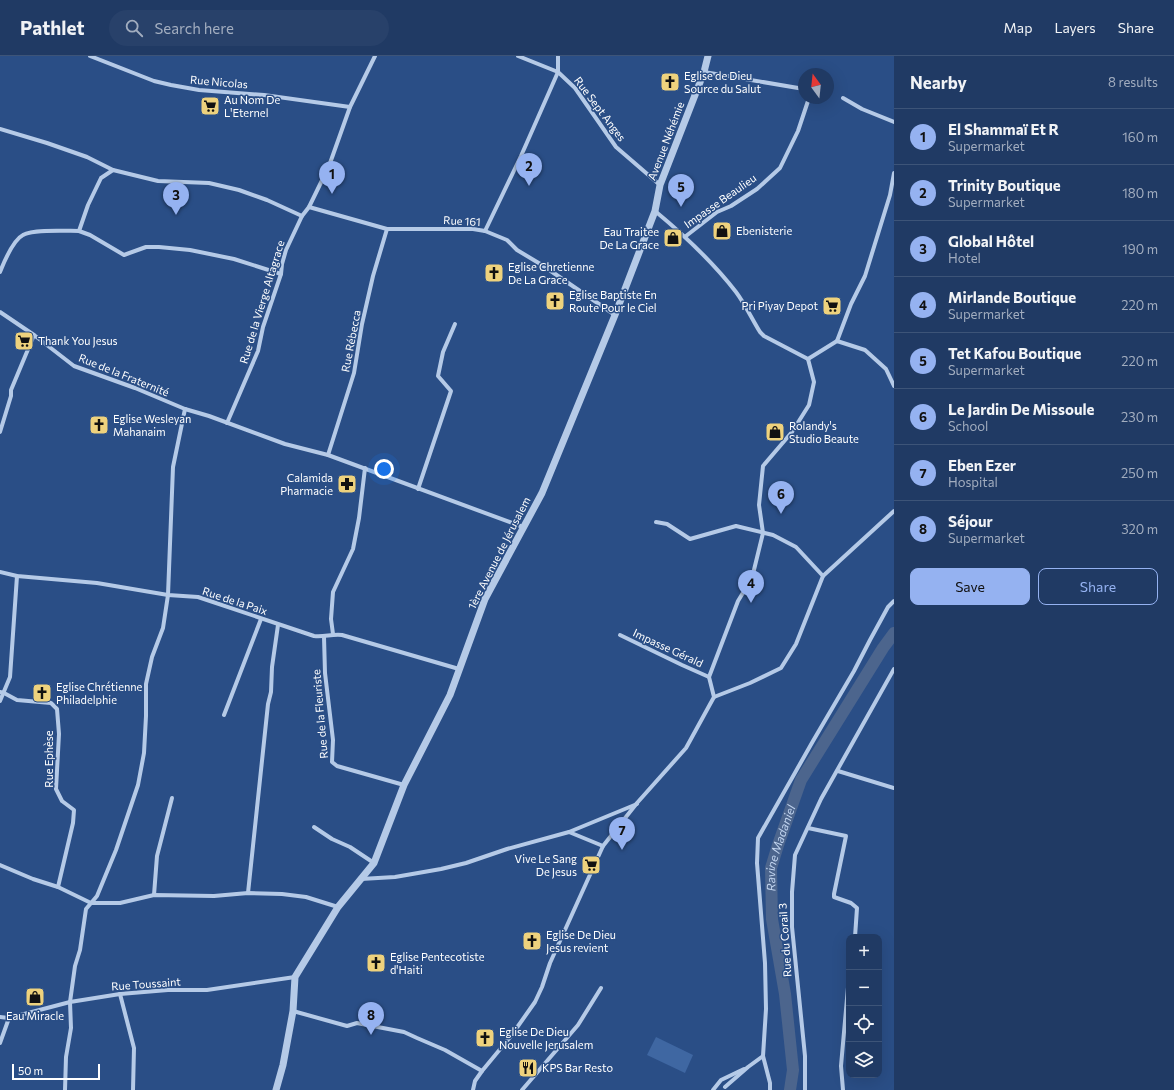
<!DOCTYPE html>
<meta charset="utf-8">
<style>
:root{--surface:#203a64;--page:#28416a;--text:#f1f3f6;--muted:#a2adbf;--line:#3d5478;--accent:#95b2f1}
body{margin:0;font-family:Commissioner,sans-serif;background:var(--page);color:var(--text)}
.controls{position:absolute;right:12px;bottom:12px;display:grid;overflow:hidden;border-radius:8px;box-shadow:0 4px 16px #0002}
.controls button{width:36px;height:36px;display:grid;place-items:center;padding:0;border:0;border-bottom:1px solid var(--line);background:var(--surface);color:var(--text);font:20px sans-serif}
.compass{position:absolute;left:798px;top:12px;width:36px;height:36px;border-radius:50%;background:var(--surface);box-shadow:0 4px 16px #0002;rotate:345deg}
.scale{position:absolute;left:12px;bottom:10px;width:88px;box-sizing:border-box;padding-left:4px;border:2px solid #fff;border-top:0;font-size:11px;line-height:14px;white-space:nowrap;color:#fff;-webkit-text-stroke:3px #2a4e86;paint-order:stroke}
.you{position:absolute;left:384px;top:413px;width:14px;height:14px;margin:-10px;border:3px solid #fff;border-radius:50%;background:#1a73e8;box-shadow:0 0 0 6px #1a73e833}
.badge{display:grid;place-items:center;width:26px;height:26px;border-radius:50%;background:var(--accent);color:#111;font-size:13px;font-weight:700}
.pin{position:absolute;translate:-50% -33px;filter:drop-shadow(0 1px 2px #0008)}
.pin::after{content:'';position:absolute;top:21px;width:14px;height:12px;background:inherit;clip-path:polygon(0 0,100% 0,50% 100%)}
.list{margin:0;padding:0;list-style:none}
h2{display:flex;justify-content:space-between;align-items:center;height:52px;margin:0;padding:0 16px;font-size:17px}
h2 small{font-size:13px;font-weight:400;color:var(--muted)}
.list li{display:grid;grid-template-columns:26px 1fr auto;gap:12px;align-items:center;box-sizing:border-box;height:56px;padding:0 16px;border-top:1px solid var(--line)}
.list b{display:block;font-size:15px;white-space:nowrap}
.list p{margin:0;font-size:13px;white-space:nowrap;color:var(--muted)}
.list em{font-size:13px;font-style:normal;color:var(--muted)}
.actions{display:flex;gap:8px;padding:12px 16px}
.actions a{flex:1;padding:9px 0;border:1px solid var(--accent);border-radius:8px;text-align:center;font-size:14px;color:var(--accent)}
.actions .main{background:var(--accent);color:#111}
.icon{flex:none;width:22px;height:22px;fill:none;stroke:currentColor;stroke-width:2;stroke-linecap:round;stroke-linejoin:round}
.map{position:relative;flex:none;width:894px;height:1034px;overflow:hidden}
header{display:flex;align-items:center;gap:24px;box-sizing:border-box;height:56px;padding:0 20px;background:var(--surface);border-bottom:1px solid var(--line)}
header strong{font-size:19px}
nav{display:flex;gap:22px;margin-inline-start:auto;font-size:14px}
.search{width:280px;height:36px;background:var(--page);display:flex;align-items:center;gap:10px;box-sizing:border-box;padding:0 14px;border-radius:22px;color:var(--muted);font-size:15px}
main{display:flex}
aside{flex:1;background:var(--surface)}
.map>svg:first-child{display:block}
.pitch{fill:#3f67a2}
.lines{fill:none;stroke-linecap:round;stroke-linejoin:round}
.canal{stroke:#4c658d;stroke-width:12}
.minor{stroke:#b5cae7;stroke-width:4}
.tertiary{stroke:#b5cae7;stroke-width:7}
.labels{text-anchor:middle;stroke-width:3;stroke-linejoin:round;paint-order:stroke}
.poi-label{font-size:11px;fill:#fff;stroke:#2a4e86;text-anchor:start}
.street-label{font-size:11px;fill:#fff;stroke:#2a4e86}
.water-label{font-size:12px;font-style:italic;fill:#c1d4ef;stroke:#2a4e86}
</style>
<header>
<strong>Pathlet</strong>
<div class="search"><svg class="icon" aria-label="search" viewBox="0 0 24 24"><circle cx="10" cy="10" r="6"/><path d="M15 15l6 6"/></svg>Search here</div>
<nav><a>Map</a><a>Layers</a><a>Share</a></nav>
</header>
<main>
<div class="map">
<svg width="894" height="1034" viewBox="0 0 894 1034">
<rect width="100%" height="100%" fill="#2a4e86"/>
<!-- pitch -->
<path class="pitch" d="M 656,981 L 693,999 L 685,1017 L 647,999 Z"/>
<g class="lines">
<!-- canal -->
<path class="canal" id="s1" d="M 790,1034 L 793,1014 L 785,938 L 772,863 L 771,812 L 778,789 L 801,724 L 883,592 L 894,577"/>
<!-- minor -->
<g class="minor">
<path d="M 90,0 L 154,25 L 171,29 L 199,34 L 264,39 L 350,51"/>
<path d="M 518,0 L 558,16 L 575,32 L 616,91 L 660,129"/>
<path d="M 704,16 L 804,33"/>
<path d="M 843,42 L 862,53 L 894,66"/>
<path d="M 0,73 L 47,87 L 87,101 L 113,114 L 158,125 L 209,127 L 239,134 L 267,144 L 302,160"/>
<path d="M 309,151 L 387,173 L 473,173 L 485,175 L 507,184 L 517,194 L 542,209 L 615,259"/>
<path d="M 655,155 C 684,179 712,205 736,236 C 745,248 752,263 760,276 L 764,280 L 808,303 L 837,285 L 865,294 L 886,313 L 894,330"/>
<path d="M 79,175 L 90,179 L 124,199 L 146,191 L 159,191 L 190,194 L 234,203 L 281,218"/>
<path d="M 485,175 L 521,100 L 558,16 L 558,0"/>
<path d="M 686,180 L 717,156 L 731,150 L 757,133 L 780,112 L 798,75 L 809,42"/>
<path d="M 0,216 C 4,206 13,184 23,179 C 33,173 66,175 79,175 L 88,149 L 101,122 L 113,114"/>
<path d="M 0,256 L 34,279 L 74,310 L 135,332 L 185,353 L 209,360 L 285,388 L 328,399 L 523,471"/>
<path d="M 837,285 L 851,248 L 865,220 L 890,139 L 894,117"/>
<path d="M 227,367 L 258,295 L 263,271 L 281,218 L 282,208 L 286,194 L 302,160 L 309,151 L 329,110 L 350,51 L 375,0"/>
<path d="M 0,376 L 11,340 L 11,334 L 34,279"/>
<path d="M 328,399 L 354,317 L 362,268 L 373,220 L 387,173"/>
<path d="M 418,433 L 451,335 L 438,320 L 443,296 L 455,268"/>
<path d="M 656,466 L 667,468 L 690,483 L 736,470 L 773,479 L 796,491 L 823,520"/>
<path d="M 0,516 L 17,520 L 97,527 L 168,539 L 198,541 L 314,580 C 325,581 331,578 342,579 L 459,613"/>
<path d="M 333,578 L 331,563 L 333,536 L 353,493 L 359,462 L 365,412"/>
<path d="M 620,579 L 682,609 L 709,621"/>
<path d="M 324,581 L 325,617 L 333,684 L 332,706 L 337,710 L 404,729"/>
<path d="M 0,636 L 4,637 L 17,644 L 51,647 L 57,653 L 59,678 L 56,733 L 62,745 L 74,754 L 73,767 L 58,831"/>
<path d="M 714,641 L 750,627 L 781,612 L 796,588 L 823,520 L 894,455"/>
<path d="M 0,645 L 10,621 L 17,520"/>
<path d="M 224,659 L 261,563"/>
<path d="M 838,715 L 894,732"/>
<path d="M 314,771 L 332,783 L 350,791 L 374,807"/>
<path d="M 808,772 L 846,780 L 834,838 L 834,841 L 851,847 L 857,852 L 855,881"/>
<path d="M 569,776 L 637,748"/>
<path d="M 0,809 L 33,823 L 58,831 L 91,847 L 120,847 L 154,839 L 214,840 L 248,837 L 282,838 L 306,841 L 338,851"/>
<path d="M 361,823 L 395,821 L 441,813 L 466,807 L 507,793 L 569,776 L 603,790"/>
<path d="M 248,837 L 268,648 L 271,636 L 272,611 L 278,569"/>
<path d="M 154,839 L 157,800 L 172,742"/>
<path d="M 120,938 L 134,992 L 133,1034"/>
<path d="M 293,955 L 347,970 L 357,967 L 362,968 L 404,976 L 417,982 L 445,994 L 482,1015"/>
<path d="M 0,961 L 9,962 L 70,946 L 120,938 L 168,934 L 207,934 L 295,921"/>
<path d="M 0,987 L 9,962"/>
<path d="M 763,1000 L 770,1027 L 770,1034"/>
<path d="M 725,1031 L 748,1011 L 763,1000 L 766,953 L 765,907 L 757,807 L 758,782 L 813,685 L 854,615 L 870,584 L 888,551 L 894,545"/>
<path d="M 65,1034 L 66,1001 L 71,972 L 70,946 L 75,910 L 80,894 L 86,853 L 97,840 L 116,794 L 138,729 L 144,697 L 146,660 L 146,628 L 152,601 L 163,572 L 168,539 L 173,411 L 185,353"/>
<path d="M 473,1034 L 475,1025 L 482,1015 L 511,980 L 535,946 L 542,931 L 550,907 L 603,790 L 637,747 L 686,692 L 714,641 L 709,621 L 738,545 L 752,522 L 763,477 L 759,449 L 763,410 L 792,376 L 809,349 L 814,326 L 808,303"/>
<path d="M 522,1034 L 578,969 L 601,932"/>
<path d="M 713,1034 L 721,1024 L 744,1013"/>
<path d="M 805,1034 L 805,1000 L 792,871 L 792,836 L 795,799 L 821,743 L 894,613"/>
<path d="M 843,1034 L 841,1010 L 849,920"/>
</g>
<!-- tertiary -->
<path class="tertiary" d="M 276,1034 L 283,1009 L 293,955 L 295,921 L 338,851 L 374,807 L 404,729 L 450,639 L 485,543 L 542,437 L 615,259 L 655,155 L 660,129 L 704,16 L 708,0"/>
</g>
<!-- icons -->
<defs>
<symbol id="church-square" viewBox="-11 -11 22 22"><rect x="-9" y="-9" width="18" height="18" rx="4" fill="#eed27d" stroke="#2a4e86"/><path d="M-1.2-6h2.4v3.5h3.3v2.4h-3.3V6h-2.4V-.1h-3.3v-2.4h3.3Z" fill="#111"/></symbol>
<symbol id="supermarket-square" viewBox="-11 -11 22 22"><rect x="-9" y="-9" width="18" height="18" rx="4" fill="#eed27d" stroke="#2a4e86"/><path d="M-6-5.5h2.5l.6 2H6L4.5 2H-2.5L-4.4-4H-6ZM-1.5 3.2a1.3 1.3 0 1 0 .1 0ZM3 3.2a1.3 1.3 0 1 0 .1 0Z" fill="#111"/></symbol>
<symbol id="shop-square" viewBox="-11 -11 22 22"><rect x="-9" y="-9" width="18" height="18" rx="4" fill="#eed27d" stroke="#2a4e86"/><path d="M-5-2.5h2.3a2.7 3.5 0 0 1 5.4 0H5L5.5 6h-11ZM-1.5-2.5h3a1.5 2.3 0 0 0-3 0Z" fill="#111"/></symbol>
<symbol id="pharmacy-square" viewBox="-11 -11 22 22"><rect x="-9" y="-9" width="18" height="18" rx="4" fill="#eed27d" stroke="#2a4e86"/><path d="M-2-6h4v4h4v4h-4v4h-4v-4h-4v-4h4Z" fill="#111"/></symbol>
<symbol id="restaurant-square" viewBox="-11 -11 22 22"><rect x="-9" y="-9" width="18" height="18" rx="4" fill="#eed27d" stroke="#2a4e86"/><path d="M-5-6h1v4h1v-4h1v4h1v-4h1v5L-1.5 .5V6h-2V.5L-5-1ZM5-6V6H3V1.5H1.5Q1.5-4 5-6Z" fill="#111"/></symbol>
</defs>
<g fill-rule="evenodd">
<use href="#church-square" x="659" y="15" width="22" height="22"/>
<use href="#supermarket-square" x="199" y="39" width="22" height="22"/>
<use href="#shop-square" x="711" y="164" width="22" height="22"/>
<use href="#shop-square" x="662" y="171" width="22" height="22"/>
<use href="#church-square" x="483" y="206" width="22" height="22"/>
<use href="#church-square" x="544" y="234" width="22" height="22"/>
<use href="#supermarket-square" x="821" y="239" width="22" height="22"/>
<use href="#supermarket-square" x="13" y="274" width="22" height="22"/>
<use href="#church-square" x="88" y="358" width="22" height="22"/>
<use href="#shop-square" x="764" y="365" width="22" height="22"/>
<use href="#pharmacy-square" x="336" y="417" width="22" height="22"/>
<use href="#church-square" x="31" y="626" width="22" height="22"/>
<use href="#supermarket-square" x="580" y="798" width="22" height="22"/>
<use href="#church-square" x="521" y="874" width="22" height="22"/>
<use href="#church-square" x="365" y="896" width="22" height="22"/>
<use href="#shop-square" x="24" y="930" width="22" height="22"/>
<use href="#church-square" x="474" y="971" width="22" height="22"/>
<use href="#restaurant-square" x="517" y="1001" width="22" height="22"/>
</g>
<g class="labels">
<!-- poi labels -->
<g class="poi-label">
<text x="684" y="24">Eglise de Dieu<tspan x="684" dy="13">Source du Salut</tspan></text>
<text x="224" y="48">Au Nom De<tspan x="224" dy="13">L'Eternel</tspan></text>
<text x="736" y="179">Ebenisterie</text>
<text x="659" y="180" text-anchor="end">Eau Traitee<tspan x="659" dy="13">De La Grace</tspan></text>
<text x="508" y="215">Eglise Chretienne<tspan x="508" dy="13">De La Grace</tspan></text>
<text x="569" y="243">Eglise Baptiste En<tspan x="569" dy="13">Route Pour le Ciel</tspan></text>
<text x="818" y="254" text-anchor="end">Pri Piyay Depot</text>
<text x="38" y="289">Thank You Jesus</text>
<text x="113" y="367">Eglise Wesleyan<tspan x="113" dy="13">Mahanaim</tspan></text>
<text x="789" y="374">Rolandy's<tspan x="789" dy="13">Studio Beaute</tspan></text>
<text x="333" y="426" text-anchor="end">Calamida<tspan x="333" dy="13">Pharmacie</tspan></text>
<text x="56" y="635">Eglise Chrétienne<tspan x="56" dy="13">Philadelphie</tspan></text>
<text x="577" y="807" text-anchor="end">Vive Le Sang<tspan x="577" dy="13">De Jesus</tspan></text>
<text x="546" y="883">Eglise De Dieu<tspan x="546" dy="13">Jesus revient</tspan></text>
<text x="390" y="905">Eglise Pentecotiste<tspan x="390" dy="13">d'Haiti</tspan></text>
<text x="35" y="964" text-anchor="middle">Eau Miracle</text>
<text x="499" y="980">Eglise De Dieu<tspan x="499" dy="13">Nouvelle Jerusalem</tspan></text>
<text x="542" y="1016">KPS Bar Resto</text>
</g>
<!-- street labels -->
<g class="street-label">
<text transform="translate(219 26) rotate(5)" y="4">Rue Nicolas</text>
<text transform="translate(600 53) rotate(53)" y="4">Rue Sept Anges</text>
<text transform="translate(666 85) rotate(-69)" y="4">Avenue Néhémie</text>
<text transform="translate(720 145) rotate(-35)" y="4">Impasse Beaulieu</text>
<text transform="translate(462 165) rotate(3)" y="4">Rue 161</text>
<text transform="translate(262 246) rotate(-73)" y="4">Rue de la Vierge Altagrace</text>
<text transform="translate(351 285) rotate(-79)" y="4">Rue Rébecca</text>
<text transform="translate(124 319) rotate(22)" y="4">Rue de la Fraternité</text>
<text transform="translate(499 497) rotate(-63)" y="4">1ère Avenue de Jérusalem</text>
<text transform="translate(235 545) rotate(18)" y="4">Rue de la Paix</text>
<text transform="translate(668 592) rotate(25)" y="4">Impasse Gérald</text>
<text transform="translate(320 658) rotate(-95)" y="4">Rue de la Fleuriste</text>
<text transform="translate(49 703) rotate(-90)" y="4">Rue Ephèse</text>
<text transform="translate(785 884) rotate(-94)" y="4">Rue du Corail 3</text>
<text transform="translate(146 928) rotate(-4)" y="4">Rue Toussaint</text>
</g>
<!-- water labels -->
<g class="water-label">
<text dy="4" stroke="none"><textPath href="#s1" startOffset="245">Ravine Madaniel</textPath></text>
</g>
</g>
</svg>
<div class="controls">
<button>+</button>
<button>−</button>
<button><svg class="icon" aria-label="locate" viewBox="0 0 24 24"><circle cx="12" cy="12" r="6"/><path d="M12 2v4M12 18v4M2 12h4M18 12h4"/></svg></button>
<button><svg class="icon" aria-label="layers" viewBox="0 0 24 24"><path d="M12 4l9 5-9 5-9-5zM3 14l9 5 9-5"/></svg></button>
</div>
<svg class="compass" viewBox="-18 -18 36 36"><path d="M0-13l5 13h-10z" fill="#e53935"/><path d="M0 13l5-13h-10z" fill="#a2adbf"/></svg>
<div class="scale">50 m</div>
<div class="you"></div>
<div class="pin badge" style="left:332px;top:138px">1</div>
<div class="pin badge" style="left:529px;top:130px">2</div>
<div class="pin badge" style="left:176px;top:159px">3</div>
<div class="pin badge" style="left:751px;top:547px">4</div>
<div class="pin badge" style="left:681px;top:151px">5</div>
<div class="pin badge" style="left:781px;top:458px">6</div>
<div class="pin badge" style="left:622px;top:794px">7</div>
<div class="pin badge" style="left:371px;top:979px">8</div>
</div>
<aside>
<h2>Nearby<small>8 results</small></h2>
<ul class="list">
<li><span class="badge">1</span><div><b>El Shammaï Et R</b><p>Supermarket</p></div><em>160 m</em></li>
<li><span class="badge">2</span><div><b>Trinity Boutique</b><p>Supermarket</p></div><em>180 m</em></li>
<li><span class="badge">3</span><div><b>Global Hôtel</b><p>Hotel</p></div><em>190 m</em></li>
<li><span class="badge">4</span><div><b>Mirlande Boutique</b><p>Supermarket</p></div><em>220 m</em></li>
<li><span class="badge">5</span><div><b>Tet Kafou Boutique</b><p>Supermarket</p></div><em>220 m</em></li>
<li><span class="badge">6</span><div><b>Le Jardin De Missoule</b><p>School</p></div><em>230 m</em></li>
<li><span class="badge">7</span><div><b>Eben Ezer</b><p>Hospital</p></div><em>250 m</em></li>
<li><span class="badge">8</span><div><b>Séjour</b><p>Supermarket</p></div><em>320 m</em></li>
</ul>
<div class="actions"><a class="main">Save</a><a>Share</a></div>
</aside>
</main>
